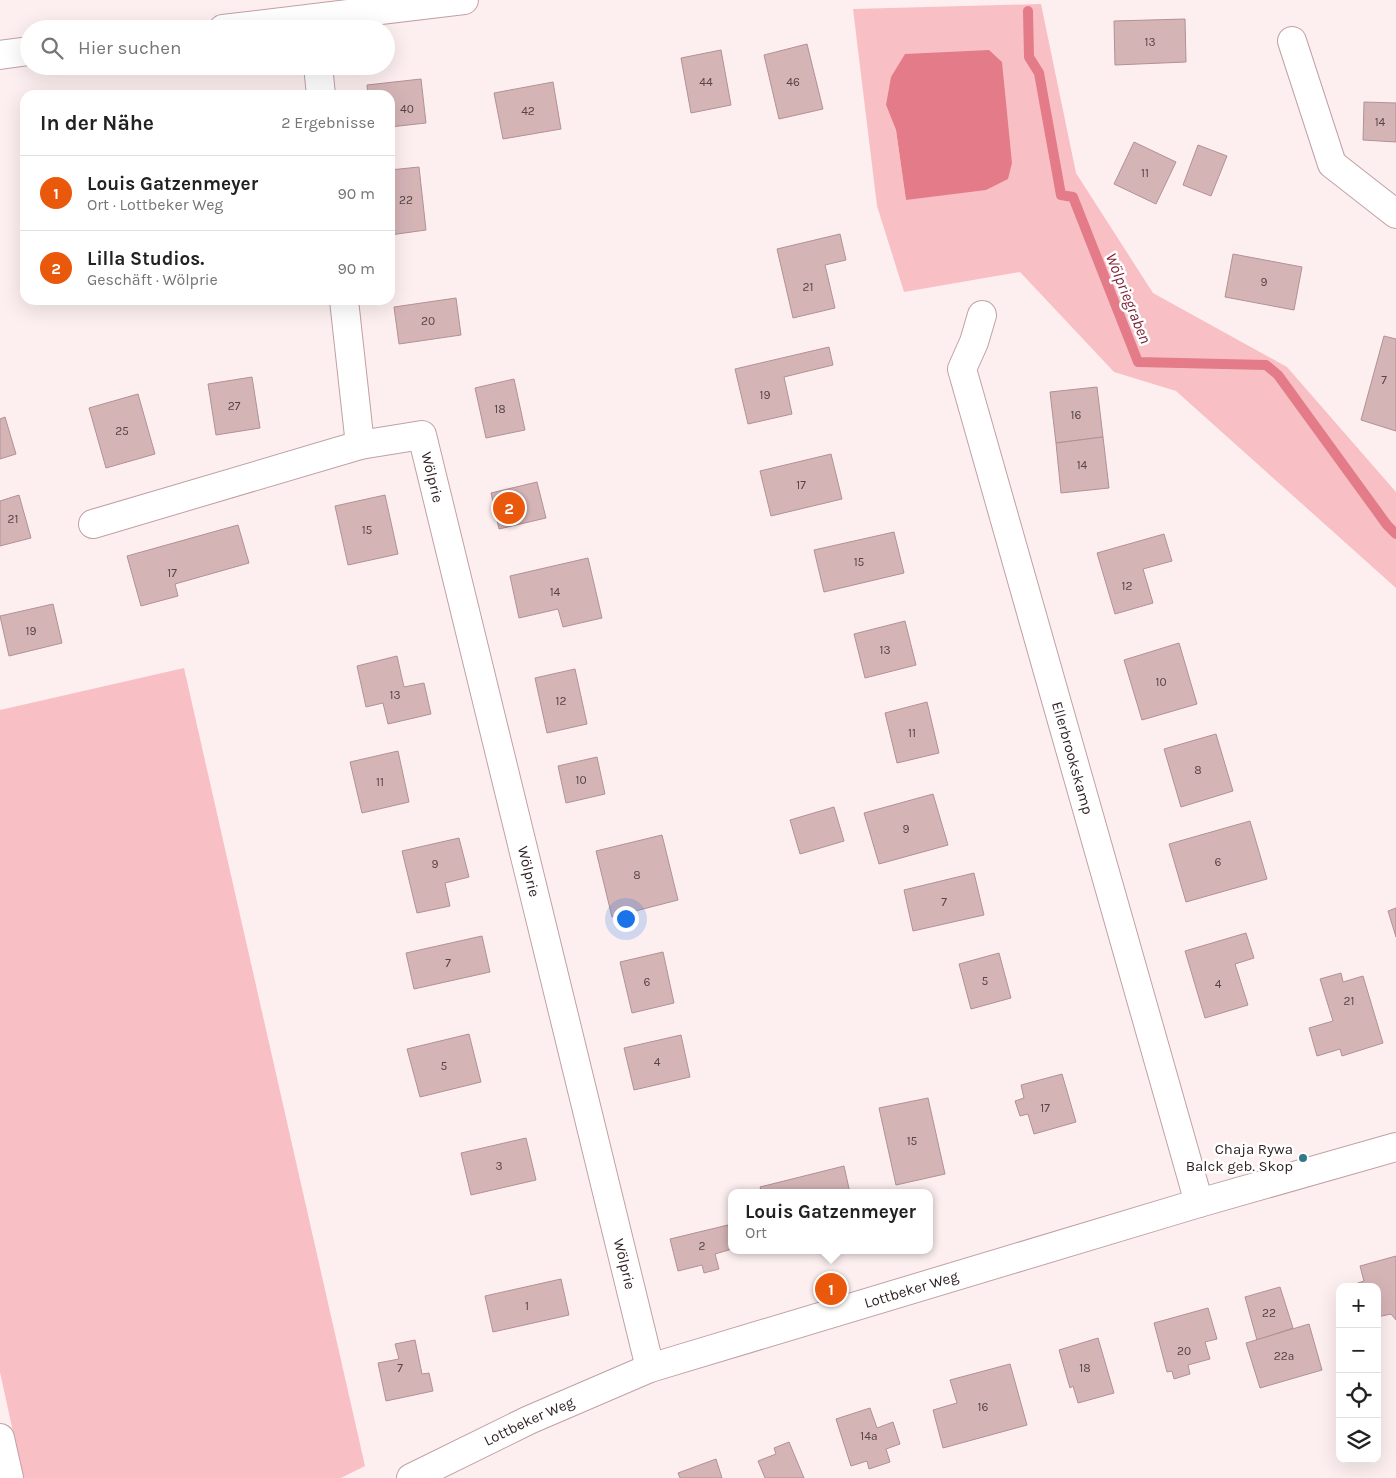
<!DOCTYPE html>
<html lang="de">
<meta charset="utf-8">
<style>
:root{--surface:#fff;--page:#f2f2f2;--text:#222;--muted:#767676;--line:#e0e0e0;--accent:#ea580c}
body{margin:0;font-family:Karla,sans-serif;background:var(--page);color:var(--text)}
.controls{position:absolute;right:15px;bottom:15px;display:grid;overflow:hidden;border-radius:10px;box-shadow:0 5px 20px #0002}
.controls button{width:45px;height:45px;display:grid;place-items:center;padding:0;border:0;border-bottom:1px solid var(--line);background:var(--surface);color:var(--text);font:25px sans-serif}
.you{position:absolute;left:625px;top:918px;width:18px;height:18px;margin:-12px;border:4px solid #fff;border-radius:50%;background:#1a73e8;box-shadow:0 0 0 8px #1a73e833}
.badge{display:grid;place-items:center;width:32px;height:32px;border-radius:50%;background:var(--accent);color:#fff;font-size:16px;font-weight:700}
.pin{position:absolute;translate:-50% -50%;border:2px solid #fff;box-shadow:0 1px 5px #0006}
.popup{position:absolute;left:728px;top:1189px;width:205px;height:65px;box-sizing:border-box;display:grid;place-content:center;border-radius:10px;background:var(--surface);filter:drop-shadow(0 1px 4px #0005);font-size:16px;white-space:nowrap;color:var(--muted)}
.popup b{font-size:19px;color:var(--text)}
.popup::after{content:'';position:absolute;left:50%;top:100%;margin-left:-10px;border:10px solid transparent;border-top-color:var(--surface)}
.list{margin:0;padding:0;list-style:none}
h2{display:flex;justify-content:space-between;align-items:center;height:65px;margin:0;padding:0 20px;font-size:21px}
h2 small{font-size:16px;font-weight:400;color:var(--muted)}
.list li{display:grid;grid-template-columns:32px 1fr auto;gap:15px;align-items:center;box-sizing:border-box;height:75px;padding:0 20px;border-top:1px solid var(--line)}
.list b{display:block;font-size:19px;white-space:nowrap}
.list p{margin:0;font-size:16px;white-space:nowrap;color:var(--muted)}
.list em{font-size:16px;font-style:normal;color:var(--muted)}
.icon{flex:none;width:28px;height:28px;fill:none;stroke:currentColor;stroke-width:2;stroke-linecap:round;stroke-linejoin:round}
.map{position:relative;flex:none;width:1396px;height:1478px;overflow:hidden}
.search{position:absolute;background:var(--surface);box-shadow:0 5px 20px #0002;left:20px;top:20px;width:375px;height:55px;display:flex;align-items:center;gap:12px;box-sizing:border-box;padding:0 18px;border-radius:28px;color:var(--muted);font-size:19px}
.panel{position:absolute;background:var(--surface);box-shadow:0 5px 20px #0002;left:20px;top:90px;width:375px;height:215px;border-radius:15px}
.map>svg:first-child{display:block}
.green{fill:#f8c0c5;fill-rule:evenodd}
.water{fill:#e47b89}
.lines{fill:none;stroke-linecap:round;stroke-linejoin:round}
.stream{stroke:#e47b89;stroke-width:10}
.building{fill:#d5b4b6;stroke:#b19194}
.minor-casing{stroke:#c1a1a3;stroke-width:30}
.minor{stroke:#fff;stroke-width:28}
.poi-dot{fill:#347887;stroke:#fff;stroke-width:2}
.labels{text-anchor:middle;stroke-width:5;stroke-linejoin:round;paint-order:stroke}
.number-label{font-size:12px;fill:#564446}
.street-label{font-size:15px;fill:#2c1f20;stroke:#fff}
.poi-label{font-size:15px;fill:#2c1f20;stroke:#fff;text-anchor:end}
.water-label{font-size:16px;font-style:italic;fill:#7a1d32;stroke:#fff}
</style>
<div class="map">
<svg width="1396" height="1478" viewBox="0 0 1396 1478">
<rect width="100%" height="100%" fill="#fdeff0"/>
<!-- green -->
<g class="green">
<path d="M 1041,4 L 1076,173 L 1153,293 L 1287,367 L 1396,492 L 1396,588 L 1176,391 L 1114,372 L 1020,272 L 904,292 L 877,206 L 853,9 ZM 886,105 L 1008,179 L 906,200 L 896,130 Z"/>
<path d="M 184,668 L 365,1466 L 341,1478 L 23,1478 L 0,1372 L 0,710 Z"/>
</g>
<!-- water -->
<path class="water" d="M 989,50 L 1002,62 L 1012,163 L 1008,179 L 986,190 L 906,200 L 896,130 L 886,105 L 891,77 L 905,54 Z"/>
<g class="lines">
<!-- stream -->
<path class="stream" d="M 1028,11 L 1029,57 L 1039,73 L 1061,195 L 1073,197 L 1138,362 L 1266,365 L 1278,375 L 1387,525 L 1396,534"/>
</g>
<!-- building -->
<g class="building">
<path d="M 1185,19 L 1186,62 L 1115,65 L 1114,21 Z"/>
<path d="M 807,44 L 823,109 L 779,119 L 764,55 Z"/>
<path d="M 721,50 L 731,105 L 691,113 L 681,58 Z"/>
<path d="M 421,79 L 426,123 L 390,127 L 390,95 L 368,95 L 367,85 Z"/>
<path d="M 553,82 L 561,129 L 503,139 L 494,93 Z"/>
<path d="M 1364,102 L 1396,103 L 1396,142 L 1363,140 Z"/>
<path d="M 1134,142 L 1176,162 L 1156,204 L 1114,184 Z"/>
<path d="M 1198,145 L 1227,156 L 1211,196 L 1183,185 Z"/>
<path d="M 419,167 L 426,230 L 390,235 L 390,170 Z"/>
<path d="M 840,234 L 846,260 L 825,265 L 835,308 L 793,318 L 777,249 Z"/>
<path d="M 1233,254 L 1302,267 L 1294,310 L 1225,297 Z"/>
<path d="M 456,298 L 461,335 L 399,344 L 394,307 Z"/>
<path d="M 1384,336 L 1396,339 L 1396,431 L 1361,420 Z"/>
<path d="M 829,347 L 833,365 L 784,377 L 792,414 L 748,424 L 735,369 Z"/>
<path d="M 252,377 L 260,428 L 216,435 L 208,384 Z"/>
<path d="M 514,379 L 525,430 L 486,438 L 475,388 Z"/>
<path d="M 1097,387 L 1103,437 L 1056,443 L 1050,392 Z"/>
<path d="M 138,394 L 155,454 L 106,468 L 89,408 Z"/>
<path d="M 5,417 L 16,454 L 0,459 L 0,419 Z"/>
<path d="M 1103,437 L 1109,488 L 1061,493 L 1056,443 Z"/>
<path d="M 831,454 L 842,499 L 771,516 L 760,471 Z"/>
<path d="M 537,482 L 546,518 L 499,529 L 491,493 Z"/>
<path d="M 19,495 L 31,538 L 0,546 L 0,501 Z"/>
<path d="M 385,495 L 398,554 L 348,565 L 335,506 Z"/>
<path d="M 238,525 L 249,563 L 175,584 L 178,596 L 141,606 L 127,556 Z"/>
<path d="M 894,532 L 904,573 L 824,592 L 814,550 Z"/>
<path d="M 1164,534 L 1172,561 L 1143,569 L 1153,603 L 1115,614 L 1097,553 Z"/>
<path d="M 588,558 L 602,618 L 563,627 L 558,609 L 519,618 L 510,576 Z"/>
<path d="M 53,604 L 62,643 L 9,656 L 0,616 Z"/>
<path d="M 905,621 L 916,665 L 865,678 L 854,634 Z"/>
<path d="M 1179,643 L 1197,704 L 1142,720 L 1124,660 Z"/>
<path d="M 397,656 L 404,687 L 424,683 L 431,714 L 388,724 L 383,703 L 366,707 L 357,666 Z"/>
<path d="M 575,669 L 587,724 L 547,733 L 535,678 Z"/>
<path d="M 927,702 L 939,753 L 897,763 L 885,713 Z"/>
<path d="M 1216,734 L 1233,791 L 1181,807 L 1164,749 Z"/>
<path d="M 398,751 L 409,802 L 362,813 L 350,762 Z"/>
<path d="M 597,757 L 605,794 L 566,803 L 558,766 Z"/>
<path d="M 933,794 L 948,845 L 879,864 L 864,813 Z"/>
<path d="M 834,807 L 844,841 L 800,854 L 790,820 Z"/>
<path d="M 1250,821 L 1267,879 L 1186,902 L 1169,844 Z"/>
<path d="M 662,835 L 678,900 L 612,917 L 596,851 Z"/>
<path d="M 459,838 L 469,877 L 445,883 L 450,906 L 417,913 L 402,851 Z"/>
<path d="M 974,873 L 984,915 L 913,931 L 904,890 Z"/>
<path d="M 1396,908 L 1396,937 L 1388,911 Z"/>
<path d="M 1246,933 L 1254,958 L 1235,964 L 1248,1005 L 1205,1018 L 1185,951 Z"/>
<path d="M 482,936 L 490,972 L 414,989 L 406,953 Z"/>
<path d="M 663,952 L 674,1003 L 632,1013 L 620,962 Z"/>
<path d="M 999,953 L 1011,998 L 971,1009 L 959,964 Z"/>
<path d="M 1341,973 L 1343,982 L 1363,976 L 1383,1043 L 1342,1056 L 1340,1049 L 1317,1056 L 1309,1028 L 1333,1021 L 1320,979 Z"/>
<path d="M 469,1034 L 481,1082 L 420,1097 L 407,1049 Z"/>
<path d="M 681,1035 L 690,1077 L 634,1090 L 624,1048 Z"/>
<path d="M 1062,1074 L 1076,1122 L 1034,1134 L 1028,1114 L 1020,1116 L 1015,1101 L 1024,1098 L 1021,1085 Z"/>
<path d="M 928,1098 L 945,1174 L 896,1185 L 879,1108 Z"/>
<path d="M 526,1138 L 536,1180 L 471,1195 L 461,1153 Z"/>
<path d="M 844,1166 L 850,1193 L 762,1193 L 760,1187 Z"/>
<path d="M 728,1225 L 732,1249 L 715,1254 L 719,1269 L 704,1273 L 702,1265 L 678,1271 L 670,1239 Z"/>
<path d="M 1396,1256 L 1396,1320 L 1391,1314 L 1377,1317 L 1377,1287 L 1356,1287 L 1355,1284 L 1364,1281 L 1360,1266 Z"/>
<path d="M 561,1279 L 569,1315 L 493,1332 L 485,1296 Z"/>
<path d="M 1280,1287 L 1293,1328 L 1257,1340 L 1245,1297 Z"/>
<path d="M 1208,1308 L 1217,1339 L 1205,1342 L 1210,1359 L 1188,1365 L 1190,1374 L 1174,1379 L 1172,1371 L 1167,1372 L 1154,1323 Z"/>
<path d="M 1309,1324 L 1322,1370 L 1260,1388 L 1246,1343 Z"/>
<path d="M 1098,1338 L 1114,1393 L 1078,1403 L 1073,1386 L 1070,1388 L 1059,1350 Z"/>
<path d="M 415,1340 L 422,1374 L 429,1373 L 433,1391 L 386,1401 L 378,1363 L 399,1359 L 395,1344 Z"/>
<path d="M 1010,1364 L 1027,1425 L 943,1448 L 933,1410 L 957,1403 L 950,1380 Z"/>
<path d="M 870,1408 L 877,1428 L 893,1422 L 900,1444 L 886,1449 L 890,1462 L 869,1469 L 867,1461 L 851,1466 L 836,1419 Z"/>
<path d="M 789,1442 L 804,1478 L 765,1478 L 758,1461 L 776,1454 L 774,1448 Z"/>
<path d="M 716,1459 L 722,1478 L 680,1478 L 678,1473 Z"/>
</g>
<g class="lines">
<defs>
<g id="minor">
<path d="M 223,29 L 464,0"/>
<path d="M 1292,41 L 1332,164 L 1396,214"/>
<path d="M 0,55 L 29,51"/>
<path d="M 318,66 L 321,95"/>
<path id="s1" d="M 344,300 L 360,445 L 422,435 L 650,1368"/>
<path id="s2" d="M 982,315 L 974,342 L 962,369 L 1199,1203"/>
<path d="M 93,524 L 360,445"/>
<path d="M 0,1438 L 9,1478"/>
<path id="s3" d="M 411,1478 L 529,1420 L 650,1368 L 1199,1203 L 1396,1147"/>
</g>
</defs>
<!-- minor casing -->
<use href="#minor" class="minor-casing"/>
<!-- minor -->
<use href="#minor" class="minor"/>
</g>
<!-- markers -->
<circle class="poi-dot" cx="1303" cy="1158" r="5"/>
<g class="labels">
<!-- number labels -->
<g class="number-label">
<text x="1150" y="46">13</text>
<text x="706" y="86">44</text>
<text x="793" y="86">46</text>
<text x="407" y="113">40</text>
<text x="528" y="115">42</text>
<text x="1380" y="126">14</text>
<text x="1145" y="177">11</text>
<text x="406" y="204">22</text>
<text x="1264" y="286">9</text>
<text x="808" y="291">21</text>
<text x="428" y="325">20</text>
<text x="1384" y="384">7</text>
<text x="765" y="399">19</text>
<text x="234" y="410">27</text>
<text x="500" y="413">18</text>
<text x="1076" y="419">16</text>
<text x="122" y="435">25</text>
<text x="1082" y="469">14</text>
<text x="801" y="489">17</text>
<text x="13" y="523">21</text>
<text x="367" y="534">15</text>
<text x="859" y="566">15</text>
<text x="172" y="577">17</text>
<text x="1127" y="590">12</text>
<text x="555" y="596">14</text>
<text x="31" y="635">19</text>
<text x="885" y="654">13</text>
<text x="1161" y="686">10</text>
<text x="395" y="699">13</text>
<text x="561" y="705">12</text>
<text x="912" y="737">11</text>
<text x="1198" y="774">8</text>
<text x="581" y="784">10</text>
<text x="380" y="786">11</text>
<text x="906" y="833">9</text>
<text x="1218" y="866">6</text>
<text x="435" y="868">9</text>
<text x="637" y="879">8</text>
<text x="944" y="906">7</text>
<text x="448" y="967">7</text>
<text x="985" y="985">5</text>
<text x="647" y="986">6</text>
<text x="1218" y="988">4</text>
<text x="1349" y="1005">21</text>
<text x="657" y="1066">4</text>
<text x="444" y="1070">5</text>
<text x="1045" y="1112">17</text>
<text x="912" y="1145">15</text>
<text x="499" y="1170">3</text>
<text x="702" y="1250">2</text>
<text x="527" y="1310">1</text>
<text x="1269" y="1317">22</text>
<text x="1184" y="1355">20</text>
<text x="1284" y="1360">22a</text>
<text x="400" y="1372">7</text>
<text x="1085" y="1372">18</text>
<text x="983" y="1411">16</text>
<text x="869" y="1440">14a</text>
</g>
<!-- street labels -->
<g class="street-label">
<text dy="5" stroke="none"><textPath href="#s1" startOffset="252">Wölprie</textPath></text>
<text dy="5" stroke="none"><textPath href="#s2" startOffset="462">Ellerbrookskamp</textPath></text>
<text dy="5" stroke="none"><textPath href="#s1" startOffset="658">Wölprie</textPath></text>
<text dy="5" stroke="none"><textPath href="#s1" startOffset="1062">Wölprie</textPath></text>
<text dy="5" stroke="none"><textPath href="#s3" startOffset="536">Lottbeker Weg</textPath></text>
<text dy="5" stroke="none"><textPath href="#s3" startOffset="131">Lottbeker Weg</textPath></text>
</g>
<!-- poi labels -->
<g class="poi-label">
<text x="1293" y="1154">Chaja Rywa<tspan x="1293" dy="17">Balck geb. Skop</tspan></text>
</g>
<!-- water labels -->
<g class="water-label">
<text transform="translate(1129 298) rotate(68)" y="6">Wölpriegraben</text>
</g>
</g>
</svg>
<div class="controls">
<button>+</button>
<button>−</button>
<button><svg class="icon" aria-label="locate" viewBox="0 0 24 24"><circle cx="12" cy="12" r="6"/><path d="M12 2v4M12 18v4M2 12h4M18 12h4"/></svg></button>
<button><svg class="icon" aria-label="layers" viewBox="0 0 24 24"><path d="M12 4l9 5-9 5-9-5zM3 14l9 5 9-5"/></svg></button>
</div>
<div class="you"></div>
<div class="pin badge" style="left:831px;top:1289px">1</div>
<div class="popup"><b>Louis Gatzenmeyer</b>Ort</div>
<div class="pin badge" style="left:509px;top:508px">2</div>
<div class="search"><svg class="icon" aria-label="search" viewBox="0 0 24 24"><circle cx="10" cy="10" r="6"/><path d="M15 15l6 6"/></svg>Hier suchen</div>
<section class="panel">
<h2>In der Nähe<small>2 Ergebnisse</small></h2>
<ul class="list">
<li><span class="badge">1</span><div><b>Louis Gatzenmeyer</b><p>Ort · Lottbeker Weg</p></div><em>90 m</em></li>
<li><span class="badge">2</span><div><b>Lilla Studios.</b><p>Geschäft · Wölprie</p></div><em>90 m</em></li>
</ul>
</section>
</div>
